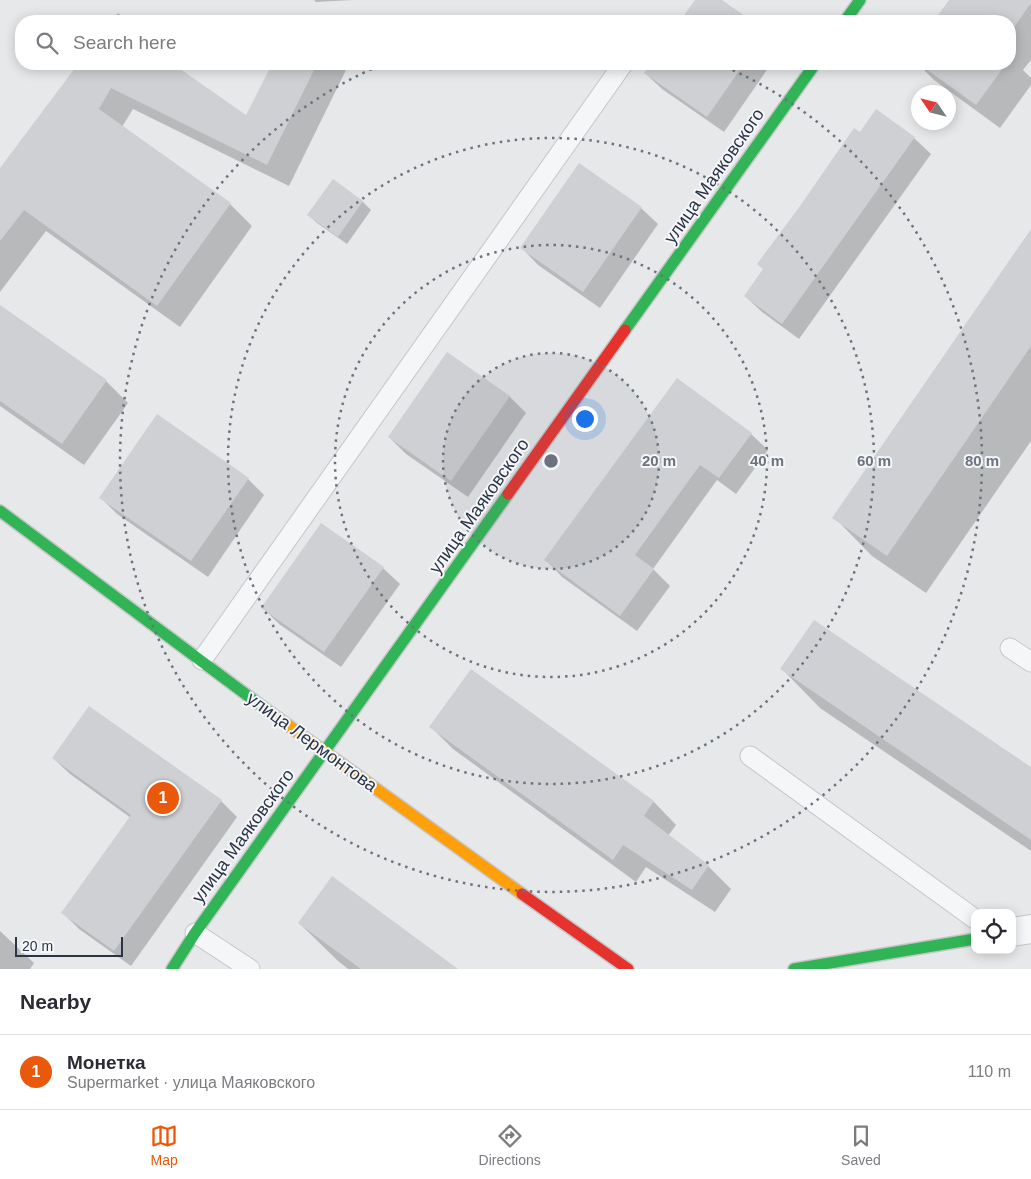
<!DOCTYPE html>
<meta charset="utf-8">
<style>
:root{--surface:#fff;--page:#f7f7f7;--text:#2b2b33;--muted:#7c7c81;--line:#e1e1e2;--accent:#ea580c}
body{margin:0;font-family:Arial,sans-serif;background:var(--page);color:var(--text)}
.controls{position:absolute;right:15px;bottom:15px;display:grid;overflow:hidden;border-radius:10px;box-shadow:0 2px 12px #0003}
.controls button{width:45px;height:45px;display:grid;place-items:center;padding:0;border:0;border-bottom:1px solid var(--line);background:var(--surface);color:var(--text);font:25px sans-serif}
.compass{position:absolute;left:911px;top:85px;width:45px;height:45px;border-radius:50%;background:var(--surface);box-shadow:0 2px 12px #0003;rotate:305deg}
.scale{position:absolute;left:15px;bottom:12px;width:108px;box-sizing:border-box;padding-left:5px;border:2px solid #2b3445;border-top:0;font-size:14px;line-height:18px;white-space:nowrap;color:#2b3445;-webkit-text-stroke:4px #f4f6f9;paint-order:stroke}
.you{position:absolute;left:584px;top:418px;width:18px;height:18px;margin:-12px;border:4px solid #fff;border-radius:50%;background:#1a73e8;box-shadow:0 0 0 8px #1a73e833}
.badge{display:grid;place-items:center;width:32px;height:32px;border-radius:50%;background:var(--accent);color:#fff;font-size:16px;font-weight:700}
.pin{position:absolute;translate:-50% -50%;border:2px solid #fff;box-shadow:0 1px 5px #0006}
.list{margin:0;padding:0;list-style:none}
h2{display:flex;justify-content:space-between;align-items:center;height:65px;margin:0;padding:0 20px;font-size:21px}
h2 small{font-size:16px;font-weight:400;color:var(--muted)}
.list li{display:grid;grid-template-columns:32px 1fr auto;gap:15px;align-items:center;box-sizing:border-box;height:75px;padding:0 20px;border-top:1px solid var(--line)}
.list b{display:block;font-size:19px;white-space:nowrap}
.list p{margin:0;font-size:16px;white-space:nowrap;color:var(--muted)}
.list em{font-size:16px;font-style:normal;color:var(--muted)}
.icon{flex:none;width:28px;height:28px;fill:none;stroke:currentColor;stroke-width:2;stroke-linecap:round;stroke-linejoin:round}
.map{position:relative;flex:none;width:1031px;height:969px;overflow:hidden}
.search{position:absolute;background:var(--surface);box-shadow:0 2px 12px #0003;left:15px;right:15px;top:15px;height:55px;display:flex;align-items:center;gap:12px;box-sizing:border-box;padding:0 18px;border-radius:20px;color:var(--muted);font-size:19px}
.sheet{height:140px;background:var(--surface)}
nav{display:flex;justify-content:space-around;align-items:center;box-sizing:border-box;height:70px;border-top:1px solid var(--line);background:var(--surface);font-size:14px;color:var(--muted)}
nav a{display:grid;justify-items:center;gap:2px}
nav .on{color:var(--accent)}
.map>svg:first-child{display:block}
.shadow{fill:#0003}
.building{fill:#ced0d3}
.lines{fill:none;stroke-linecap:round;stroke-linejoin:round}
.lane-casing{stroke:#c4c6c8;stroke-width:21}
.street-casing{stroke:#c4c6c8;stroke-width:30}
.fast-casing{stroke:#c4c6c8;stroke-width:14}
.slow-casing{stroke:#c4c6c8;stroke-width:14}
.jam-casing{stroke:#c4c6c8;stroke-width:14}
.lane{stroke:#f5f6f7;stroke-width:19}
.street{stroke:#f5f6f7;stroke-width:28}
.fast{stroke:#30b455;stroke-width:11}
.slow{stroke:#ff9f0a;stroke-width:11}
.jam{stroke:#e5322d;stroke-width:11}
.ring{fill:none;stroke:#6c737f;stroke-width:2.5;stroke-dasharray:2.5 5}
.labels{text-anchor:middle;stroke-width:4;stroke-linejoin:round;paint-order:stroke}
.street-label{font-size:18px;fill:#2b3445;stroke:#f4f6f9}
.centre{fill:#6c737f;stroke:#f4f6f9;stroke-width:2.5}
.ring-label{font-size:15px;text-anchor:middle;font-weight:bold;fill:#6c737f;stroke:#f4f6f9;stroke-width:4;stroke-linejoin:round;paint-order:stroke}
</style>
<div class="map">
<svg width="1031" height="969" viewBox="0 0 1031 969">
<rect width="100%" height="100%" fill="#e6e8ea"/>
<!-- shadow -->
<g class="shadow">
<path d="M 314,0 L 353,0 L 316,2 Z"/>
<path d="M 696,0 L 720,0 L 750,21 L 681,21 Z"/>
<path d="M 951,0 L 1031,0 L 1031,60 L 1023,70 L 1031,78 L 1031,85 L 1000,128 L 934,80 L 918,64 L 1010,64 L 1010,21 L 936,21 Z"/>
<path d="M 118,13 L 128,21 L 112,21 Z"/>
<path d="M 80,64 L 171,64 L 246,117 L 273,64 L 340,64 L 346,70 L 289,186 L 133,109 L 122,127 L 230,204 L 252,226 L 180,327 L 46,231 L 0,292 L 0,170 Z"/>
<path d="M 652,64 L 771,64 L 724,132 L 662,89 L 645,73 Z"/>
<path d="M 876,110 L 914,138 L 931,154 L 799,339 L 762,312 L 745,296 Z"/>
<path d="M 333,181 L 363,202 L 371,210 L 347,244 L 317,223 L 308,215 Z"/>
<path d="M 641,208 L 658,224 L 600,308 L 538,265 L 522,248 Z"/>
<path d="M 1031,257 L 1031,441 L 926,593 L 872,556 L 834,517 Z"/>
<path d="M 0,307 L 106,381 L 128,403 L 84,465 L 0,406 Z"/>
<path d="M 448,354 L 510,397 L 526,413 L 468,497 L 406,454 L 389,437 Z"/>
<path d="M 677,380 L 751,434 L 768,450 L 736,494 L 717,480 L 653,569 L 670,586 L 637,631 L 562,577 L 546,560 Z"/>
<path d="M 248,479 L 264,495 L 208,577 L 117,514 L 101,498 Z"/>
<path d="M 383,568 L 400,584 L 341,667 L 279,624 L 263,608 Z"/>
<path d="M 782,669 L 1031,768 L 1031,851 L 820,708 Z"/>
<path d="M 471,671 L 654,802 L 676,825 L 668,836 L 708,866 L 731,889 L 715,912 L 646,867 L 636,882 L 453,749 L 431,727 Z"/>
<path d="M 53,758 L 221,801 L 237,817 L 131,966 L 79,929 L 63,913 L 131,818 L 70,774 Z"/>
<path d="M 299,923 L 456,969 L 348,969 L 338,961 Z"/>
<path d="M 0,931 L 34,963 L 30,969 L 0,969 Z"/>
</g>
<!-- building -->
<g class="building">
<path d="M 695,0 L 722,0 L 752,21 L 680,21 Z"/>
<path d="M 949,0 L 1031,0 L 1031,3 L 1010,33 L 1010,21 L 934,21 Z"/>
<path d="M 78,64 L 173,64 L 246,115 L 272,64 L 317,64 L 267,165 L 111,88 L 99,109 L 231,203 L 157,306 L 24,210 L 0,241 L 0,168 Z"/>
<path d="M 650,64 L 744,64 L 707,117 L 644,73 Z"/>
<path d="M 919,64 L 1006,64 L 976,105 Z"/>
<path d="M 876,109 L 915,137 L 782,324 L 744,296 L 763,269 L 757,264 L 800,206 L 854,128 L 860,132 Z"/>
<path d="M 579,163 L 642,207 L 583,292 L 520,248 Z"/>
<path d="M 333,179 L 363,201 L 338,237 L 307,215 Z"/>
<path d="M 1031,229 L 1031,346 L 887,556 L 832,518 Z"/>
<path d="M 0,305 L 107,380 L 62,444 L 0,401 Z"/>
<path d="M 447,352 L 510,396 L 451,481 L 388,437 Z"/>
<path d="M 677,378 L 752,433 L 719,478 L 700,465 L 635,555 L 654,569 L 620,616 L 544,560 Z"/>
<path d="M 157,414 L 249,478 L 191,561 L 99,498 Z"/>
<path d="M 321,523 L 384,567 L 324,652 L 261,608 Z"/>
<path d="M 814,620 L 1031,767 L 1031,840 L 780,669 Z"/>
<path d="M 471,669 L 654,801 L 644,816 L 709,865 L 692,890 L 623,845 L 613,860 L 429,727 Z"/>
<path d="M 89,706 L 222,800 L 114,951 L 61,913 L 131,815 L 52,758 Z"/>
<path d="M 332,876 L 458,969 L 361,969 L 298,923 Z"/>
</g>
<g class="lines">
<defs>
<g id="lane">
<path d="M 1010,648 L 1031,662"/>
<path d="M 202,660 L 623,64"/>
<path d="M 750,756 L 975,919"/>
<path d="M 195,933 L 250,969"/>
</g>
<path id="street" d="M 1012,932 L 1031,929"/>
<g id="fast">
<path d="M 845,21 L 860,0"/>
<path d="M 625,330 L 815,64"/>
<path d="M 0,511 L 271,713"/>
<path d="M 172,969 L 195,933 L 508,494"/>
<path d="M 794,969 L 975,939"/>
</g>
<path id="slow" d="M 271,713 L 522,894"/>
<g id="jam">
<path d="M 508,494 L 625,330"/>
<path d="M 522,894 L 628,969"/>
</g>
</defs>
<!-- lane casing -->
<use href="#lane" class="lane-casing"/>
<!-- street casing -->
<use href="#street" class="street-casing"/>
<!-- fast casing -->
<use href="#fast" class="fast-casing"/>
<!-- slow casing -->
<use href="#slow" class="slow-casing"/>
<!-- jam casing -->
<use href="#jam" class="jam-casing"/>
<!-- lane -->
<use href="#lane" class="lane"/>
<!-- street -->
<use href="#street" class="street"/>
<!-- fast -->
<use href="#fast" class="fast"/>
<!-- slow -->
<use href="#slow" class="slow"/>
<!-- jam -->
<use href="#jam" class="jam"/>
</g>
<!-- distance rings -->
<circle cx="551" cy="461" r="108" fill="#6c737f" fill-opacity=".12"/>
<g class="ring">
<circle cx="551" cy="461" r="108"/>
<circle cx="551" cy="461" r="216"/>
<circle cx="551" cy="461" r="323"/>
<path d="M719 64A431 431 0 1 1 383 64"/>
</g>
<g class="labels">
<!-- street labels -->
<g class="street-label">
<text transform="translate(714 176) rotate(-55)" y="6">улица Маяковского</text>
<text transform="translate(479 506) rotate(-55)" y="6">улица Маяковского</text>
<text transform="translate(312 742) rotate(36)" y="6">улица Лермонтова</text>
<text transform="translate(243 836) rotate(-54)" y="6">улица Маяковского</text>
</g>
</g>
<circle cx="551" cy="461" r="8" class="centre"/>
<g class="ring-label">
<text x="659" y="466">20 m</text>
<text x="767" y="466">40 m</text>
<text x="874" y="466">60 m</text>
<text x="982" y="466">80 m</text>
</g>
</svg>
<div class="controls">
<button><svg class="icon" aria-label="locate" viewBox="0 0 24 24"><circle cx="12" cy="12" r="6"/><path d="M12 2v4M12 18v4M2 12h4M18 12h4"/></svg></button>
</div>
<svg class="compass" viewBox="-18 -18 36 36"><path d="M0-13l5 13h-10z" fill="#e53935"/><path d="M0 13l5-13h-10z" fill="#7c7c81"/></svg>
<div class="scale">20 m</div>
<div class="you"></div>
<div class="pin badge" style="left:163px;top:798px">1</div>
<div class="search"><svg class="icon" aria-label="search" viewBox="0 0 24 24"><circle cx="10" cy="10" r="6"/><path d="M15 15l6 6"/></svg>Search here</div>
</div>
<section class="sheet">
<h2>Nearby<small></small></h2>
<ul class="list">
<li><span class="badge">1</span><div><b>Монетка</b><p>Supermarket · улица Маяковского</p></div><em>110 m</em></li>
</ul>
</section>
<nav>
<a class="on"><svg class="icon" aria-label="map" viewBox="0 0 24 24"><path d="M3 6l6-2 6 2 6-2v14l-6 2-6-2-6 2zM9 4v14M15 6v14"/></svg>Map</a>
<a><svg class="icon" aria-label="directions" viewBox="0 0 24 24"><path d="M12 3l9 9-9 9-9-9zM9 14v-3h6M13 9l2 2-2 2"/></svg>Directions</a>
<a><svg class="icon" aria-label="saved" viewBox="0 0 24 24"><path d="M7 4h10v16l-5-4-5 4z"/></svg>Saved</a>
</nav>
